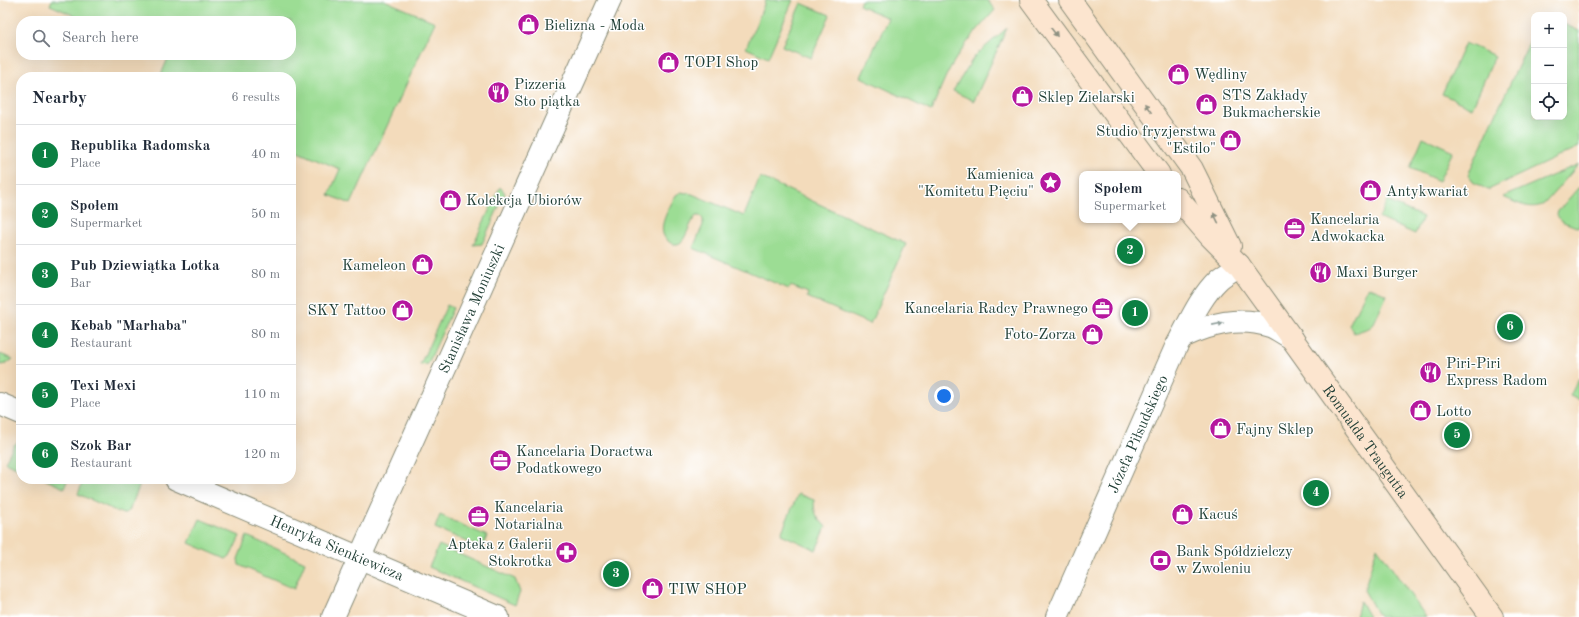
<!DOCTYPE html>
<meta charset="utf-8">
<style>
:root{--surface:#fff;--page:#f2f2f3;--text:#1f2937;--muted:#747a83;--line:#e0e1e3;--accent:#0b8043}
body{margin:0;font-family:"Old Standard TT",serif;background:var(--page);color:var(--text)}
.controls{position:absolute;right:12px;top:12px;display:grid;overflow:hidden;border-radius:8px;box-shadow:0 4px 16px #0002}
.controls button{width:36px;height:36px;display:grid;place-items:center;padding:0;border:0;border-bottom:1px solid var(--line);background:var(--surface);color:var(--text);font:20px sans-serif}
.you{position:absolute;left:944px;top:396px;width:14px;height:14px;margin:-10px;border:3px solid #fff;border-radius:50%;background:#1a73e8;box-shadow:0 0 0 6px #1a73e833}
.badge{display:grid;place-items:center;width:26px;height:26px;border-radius:50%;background:var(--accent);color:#fff;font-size:13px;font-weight:700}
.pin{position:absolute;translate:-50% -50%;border:2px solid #fff;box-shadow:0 1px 4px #0006}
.popup{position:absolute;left:1079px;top:171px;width:102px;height:52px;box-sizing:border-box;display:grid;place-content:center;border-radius:8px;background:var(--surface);filter:drop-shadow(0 1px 3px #0005);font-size:13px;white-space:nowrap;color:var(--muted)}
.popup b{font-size:15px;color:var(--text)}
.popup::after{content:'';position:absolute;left:50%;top:100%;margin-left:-8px;border:8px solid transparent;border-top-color:var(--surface)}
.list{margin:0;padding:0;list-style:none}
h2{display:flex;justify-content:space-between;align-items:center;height:52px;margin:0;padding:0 16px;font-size:17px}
h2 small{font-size:13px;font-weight:400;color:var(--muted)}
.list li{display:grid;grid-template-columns:26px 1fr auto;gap:12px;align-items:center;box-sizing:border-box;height:60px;padding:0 16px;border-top:1px solid var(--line)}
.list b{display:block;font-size:15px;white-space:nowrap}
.list p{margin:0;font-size:13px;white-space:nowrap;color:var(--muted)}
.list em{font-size:13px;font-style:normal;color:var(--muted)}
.icon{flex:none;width:22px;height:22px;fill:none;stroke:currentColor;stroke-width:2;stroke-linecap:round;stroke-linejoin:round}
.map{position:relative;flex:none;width:1579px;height:617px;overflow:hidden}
.search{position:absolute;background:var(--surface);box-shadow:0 4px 16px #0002;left:16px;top:16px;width:280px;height:44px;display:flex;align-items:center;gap:10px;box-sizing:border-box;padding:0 14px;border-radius:16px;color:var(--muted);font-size:15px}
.panel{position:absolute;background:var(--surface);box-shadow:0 4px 16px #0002;left:16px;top:72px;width:280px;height:412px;border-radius:16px}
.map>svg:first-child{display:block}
.green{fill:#9cdd94;stroke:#5e8d64}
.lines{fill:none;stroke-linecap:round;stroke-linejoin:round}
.street-casing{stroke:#898c78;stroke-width:24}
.secondary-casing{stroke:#898c78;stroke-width:24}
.street{stroke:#fff;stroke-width:22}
.secondary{stroke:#fce5cf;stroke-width:22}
.oneway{fill:#8e9182}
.oneway2{fill:#8f9e9a}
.labels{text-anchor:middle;stroke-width:3;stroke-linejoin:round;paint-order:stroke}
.poi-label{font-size:15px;fill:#1f3d34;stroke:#fff;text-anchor:start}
.street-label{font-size:15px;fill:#1f3d34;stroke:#fff}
</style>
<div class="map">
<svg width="1579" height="617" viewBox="0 0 1579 617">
<rect width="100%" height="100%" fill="#fff"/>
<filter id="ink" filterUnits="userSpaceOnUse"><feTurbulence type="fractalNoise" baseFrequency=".025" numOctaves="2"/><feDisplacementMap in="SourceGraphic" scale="8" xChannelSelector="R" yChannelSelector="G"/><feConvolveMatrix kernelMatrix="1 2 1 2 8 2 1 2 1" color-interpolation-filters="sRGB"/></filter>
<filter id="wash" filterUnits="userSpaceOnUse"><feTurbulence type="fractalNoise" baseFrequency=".012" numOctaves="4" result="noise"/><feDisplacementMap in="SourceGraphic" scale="16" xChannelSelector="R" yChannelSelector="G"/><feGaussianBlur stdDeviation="0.9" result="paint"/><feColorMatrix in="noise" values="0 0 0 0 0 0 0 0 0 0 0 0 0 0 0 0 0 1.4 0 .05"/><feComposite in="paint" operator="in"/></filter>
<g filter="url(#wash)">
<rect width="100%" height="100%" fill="#f3dbbb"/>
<!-- green -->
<g class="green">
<path d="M 52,0 L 384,0 L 435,22 L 351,204 L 329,195 L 340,169 L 291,148 L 291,77 L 160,77 L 169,56 L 166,55 L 291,55 L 291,21 L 87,21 L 50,5 Z"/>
<path d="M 766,0 L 793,0 L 768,58 L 746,48 Z"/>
<path d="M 861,0 L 987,0 L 995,10 C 977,30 958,51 946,76 C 941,87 936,99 931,111 L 861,77 L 888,18 L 859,5 Z"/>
<path d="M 801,3 L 830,15 L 811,58 L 782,46 Z"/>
<path d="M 1564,24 L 1579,31 L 1579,147 L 1488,190 L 1473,182 L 1469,175 L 1470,170 L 1534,32 L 1534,117 L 1564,117 Z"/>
<path d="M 1007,28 L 974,101 L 953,91 L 974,57 Z"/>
<path d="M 1465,43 L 1495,56 L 1472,108 L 1442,94 Z"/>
<path d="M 1423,137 L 1453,151 L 1439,181 L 1410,168 Z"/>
<path d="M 1579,164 L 1544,204 C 1530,211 1517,203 1503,197 Z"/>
<path d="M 760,177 L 906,244 L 870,324 L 807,297 L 808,293 L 791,286 L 789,289 L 693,248 L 703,225 L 703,219 L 700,216 L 696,216 C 690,222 686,239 680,243 C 676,245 671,244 668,241 C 654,230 670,207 676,195 L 681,192 L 692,194 L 744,216 Z"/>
<path d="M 500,187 L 505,193 L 482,244 L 473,245 Z"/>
<path d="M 1579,187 L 1579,228 L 1561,221 L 1557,215 L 1558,211 Z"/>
<path d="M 1387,201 L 1423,217 L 1415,234 L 1379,218 Z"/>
<path d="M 1368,287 L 1387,295 L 1373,325 L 1369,328 L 1354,333 L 1349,325 Z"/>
<path d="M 447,305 L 453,308 L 428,364 L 420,365 Z"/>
<path d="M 0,354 L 13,359 L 6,364 L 0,365 Z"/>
<path d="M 1579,378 L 1579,400 L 1570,396 Z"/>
<path d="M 21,440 L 21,469 L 5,462 L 14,445 Z"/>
<path d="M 44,479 L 68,479 L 64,488 Z"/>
<path d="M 84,479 L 135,479 L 141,482 L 129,511 L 123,514 L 78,494 Z"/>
<path d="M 798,494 L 814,500 C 814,515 817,517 826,527 L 816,550 L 781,534 Z"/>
<path d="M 440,515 L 487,536 L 482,548 L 435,528 Z"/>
<path d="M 200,519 L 240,536 L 231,555 L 226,559 L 189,543 Z"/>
<path d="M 247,536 L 305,562 L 294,589 L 239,565 L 238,559 Z"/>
<path d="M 439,545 L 515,579 L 520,592 L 515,605 L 429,567 Z"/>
<path d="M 1377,547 L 1426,617 L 1379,617 L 1364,590 Z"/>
<path d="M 1360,601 L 1369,617 L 1356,617 Z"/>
</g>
</g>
<g filter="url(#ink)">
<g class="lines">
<defs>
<g id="street">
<path d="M 1182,337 C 1210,324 1239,316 1270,326 C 1278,329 1285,335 1292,338"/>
<path d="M 0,404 L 21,413"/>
<path id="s1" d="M 176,479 L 498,617"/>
<path id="s2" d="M 333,617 L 610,0"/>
<path id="s3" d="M 1057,617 L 1176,347 C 1189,324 1199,298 1219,279 C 1225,274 1233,270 1239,265"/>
</g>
<g id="secondary">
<path d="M 1031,0 L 1159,174"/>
<path d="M 1070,0 L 1192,169 L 1230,246"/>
<path id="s4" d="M 1178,199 L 1210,236 L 1239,265 L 1492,617"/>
</g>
</defs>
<!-- street casing -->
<use href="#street" class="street-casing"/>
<!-- secondary casing -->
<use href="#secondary" class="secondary-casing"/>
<!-- street -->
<use href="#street" class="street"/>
<!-- secondary -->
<use href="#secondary" class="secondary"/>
</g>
<!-- one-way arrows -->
<defs><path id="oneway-solid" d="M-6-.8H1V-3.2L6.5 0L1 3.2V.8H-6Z"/></defs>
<g class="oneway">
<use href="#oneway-solid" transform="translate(1054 32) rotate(53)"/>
<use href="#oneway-solid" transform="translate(1148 108) rotate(-126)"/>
<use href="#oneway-solid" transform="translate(1216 218) rotate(-116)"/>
</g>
<use class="oneway2" href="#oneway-solid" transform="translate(1218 324) rotate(-11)"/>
</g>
<!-- icons -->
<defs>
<symbol id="shop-disc" viewBox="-11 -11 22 22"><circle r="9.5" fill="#b5179e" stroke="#fff"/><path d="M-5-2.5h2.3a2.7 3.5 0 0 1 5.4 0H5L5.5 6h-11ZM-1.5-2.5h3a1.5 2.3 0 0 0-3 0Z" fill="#fff"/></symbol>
<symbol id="restaurant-disc" viewBox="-11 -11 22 22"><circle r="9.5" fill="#b5179e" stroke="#fff"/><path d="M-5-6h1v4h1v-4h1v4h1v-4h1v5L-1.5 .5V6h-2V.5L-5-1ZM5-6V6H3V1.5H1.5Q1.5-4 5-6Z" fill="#fff"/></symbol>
<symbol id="sight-disc" viewBox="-11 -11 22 22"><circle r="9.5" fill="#b5179e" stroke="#fff"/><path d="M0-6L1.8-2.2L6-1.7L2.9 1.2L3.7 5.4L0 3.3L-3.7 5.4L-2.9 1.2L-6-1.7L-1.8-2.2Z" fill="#fff"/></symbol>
<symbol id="office-disc" viewBox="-11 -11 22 22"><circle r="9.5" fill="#b5179e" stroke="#fff"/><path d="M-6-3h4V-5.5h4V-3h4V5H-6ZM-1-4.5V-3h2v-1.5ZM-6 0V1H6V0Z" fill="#fff"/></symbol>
<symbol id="pharmacy-disc" viewBox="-11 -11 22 22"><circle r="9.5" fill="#b5179e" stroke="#fff"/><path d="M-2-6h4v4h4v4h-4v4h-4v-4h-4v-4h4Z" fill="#fff"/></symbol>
<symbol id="bank-disc" viewBox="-11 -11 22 22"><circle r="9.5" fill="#b5179e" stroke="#fff"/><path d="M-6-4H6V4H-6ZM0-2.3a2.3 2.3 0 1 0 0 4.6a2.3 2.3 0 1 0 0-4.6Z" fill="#fff"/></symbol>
</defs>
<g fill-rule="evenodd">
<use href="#shop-disc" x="516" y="12" width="25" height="25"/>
<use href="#shop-disc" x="656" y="50" width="25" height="25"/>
<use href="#shop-disc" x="1166" y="62" width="25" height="25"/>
<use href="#restaurant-disc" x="486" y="80" width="25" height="25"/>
<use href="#shop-disc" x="1010" y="84" width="25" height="25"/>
<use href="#shop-disc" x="1194" y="92" width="25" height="25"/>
<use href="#shop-disc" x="1218" y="128" width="25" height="25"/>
<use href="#sight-disc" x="1038" y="170" width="25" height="25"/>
<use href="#shop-disc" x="1358" y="178" width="25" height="25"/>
<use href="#shop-disc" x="438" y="188" width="25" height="25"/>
<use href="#office-disc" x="1282" y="216" width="25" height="25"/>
<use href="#shop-disc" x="410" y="252" width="25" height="25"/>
<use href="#restaurant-disc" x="1308" y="260" width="25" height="25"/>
<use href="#office-disc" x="1090" y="296" width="25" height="25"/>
<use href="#shop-disc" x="390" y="298" width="25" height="25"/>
<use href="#shop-disc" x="1080" y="322" width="25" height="25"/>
<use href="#restaurant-disc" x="1418" y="360" width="25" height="25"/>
<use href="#shop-disc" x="1408" y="398" width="25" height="25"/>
<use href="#shop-disc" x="1208" y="416" width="25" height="25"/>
<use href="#office-disc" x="488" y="448" width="25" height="25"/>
<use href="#shop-disc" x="1170" y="502" width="25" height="25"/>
<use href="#office-disc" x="466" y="504" width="25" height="25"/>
<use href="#pharmacy-disc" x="554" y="540" width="25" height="25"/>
<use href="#bank-disc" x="1148" y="548" width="25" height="25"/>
<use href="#shop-disc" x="640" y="576" width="25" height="25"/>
</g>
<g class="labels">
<!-- poi labels -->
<g class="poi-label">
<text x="544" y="30">Bielizna - Moda</text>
<text x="684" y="67">TOPI Shop</text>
<text x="1194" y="79">Wędliny</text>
<text x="514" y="89">Pizzeria<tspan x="514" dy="17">Sto piątka</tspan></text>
<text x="1222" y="100">STS Zakłady<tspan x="1222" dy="17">Bukmacherskie</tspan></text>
<text x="1038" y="102">Sklep Zielarski</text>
<text x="1216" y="136" text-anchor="end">Studio fryzjerstwa<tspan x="1216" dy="17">"Estilo"</tspan></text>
<text x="1034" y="179" text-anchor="end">Kamienica<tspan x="1034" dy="17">"Komitetu Pięciu"</tspan></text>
<text x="1386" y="196">Antykwariat</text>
<text x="466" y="205">Kolekcja Ubiorów</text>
<text x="1310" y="224">Kancelaria<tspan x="1310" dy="17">Adwokacka</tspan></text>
<text x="406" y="270" text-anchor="end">Kameleon</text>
<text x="1336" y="277">Maxi Burger</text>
<text x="1088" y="313" text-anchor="end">Kancelaria Radcy Prawnego</text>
<text x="386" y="315" text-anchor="end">SKY Tattoo</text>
<text x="1076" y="339" text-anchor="end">Foto-Zorza</text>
<text x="1446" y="368">Piri-Piri<tspan x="1446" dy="17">Express Radom</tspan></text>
<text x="1436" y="416">Lotto</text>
<text x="1236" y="434">Fajny Sklep</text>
<text x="516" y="456">Kancelaria Doractwa<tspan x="516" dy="17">Podatkowego</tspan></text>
<text x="494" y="512">Kancelaria<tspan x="494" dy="17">Notarialna</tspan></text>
<text x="1198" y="519">Kacuś</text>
<text x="552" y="549" text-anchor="end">Apteka z Galerii<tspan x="552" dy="17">Stokrotka</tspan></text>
<text x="1176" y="556">Bank Spółdzielczy<tspan x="1176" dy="17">w Zwoleniu</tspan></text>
<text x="668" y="594">TIW SHOP</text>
</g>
<!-- street labels -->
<g class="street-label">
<text dy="5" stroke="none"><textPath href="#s2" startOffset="338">Stanisława Moniuszki</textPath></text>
<text dy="5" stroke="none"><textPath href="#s3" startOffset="200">Józefa Piłsudskiego</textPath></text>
<text dy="5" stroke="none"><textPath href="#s4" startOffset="307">Romualda Traugutta</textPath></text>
<text dy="5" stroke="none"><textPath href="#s1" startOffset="175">Henryka Sienkiewicza</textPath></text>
</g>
</g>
</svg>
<div class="controls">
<button>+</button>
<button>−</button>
<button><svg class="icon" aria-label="locate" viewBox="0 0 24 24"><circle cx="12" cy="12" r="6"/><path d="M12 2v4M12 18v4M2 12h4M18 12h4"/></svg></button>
</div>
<div class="you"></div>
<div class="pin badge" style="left:1135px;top:313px">1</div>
<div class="pin badge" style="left:1130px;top:251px">2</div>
<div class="popup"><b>Społem</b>Supermarket</div>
<div class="pin badge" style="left:616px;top:574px">3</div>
<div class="pin badge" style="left:1316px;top:493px">4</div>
<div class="pin badge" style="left:1457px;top:435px">5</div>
<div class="pin badge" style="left:1510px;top:327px">6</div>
<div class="search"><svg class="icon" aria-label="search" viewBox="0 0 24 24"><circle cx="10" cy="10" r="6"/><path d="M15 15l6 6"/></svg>Search here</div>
<section class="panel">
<h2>Nearby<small>6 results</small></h2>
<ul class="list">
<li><span class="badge">1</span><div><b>Republika Radomska</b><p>Place</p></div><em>40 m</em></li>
<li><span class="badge">2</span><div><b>Społem</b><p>Supermarket</p></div><em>50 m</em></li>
<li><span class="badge">3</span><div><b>Pub Dziewiątka Lotka</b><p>Bar</p></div><em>80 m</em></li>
<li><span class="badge">4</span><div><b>Kebab &quot;Marhaba&quot;</b><p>Restaurant</p></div><em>80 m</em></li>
<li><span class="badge">5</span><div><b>Texi Mexi</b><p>Place</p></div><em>110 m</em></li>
<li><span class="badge">6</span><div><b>Szok Bar</b><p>Restaurant</p></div><em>120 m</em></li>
</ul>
</section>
</div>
